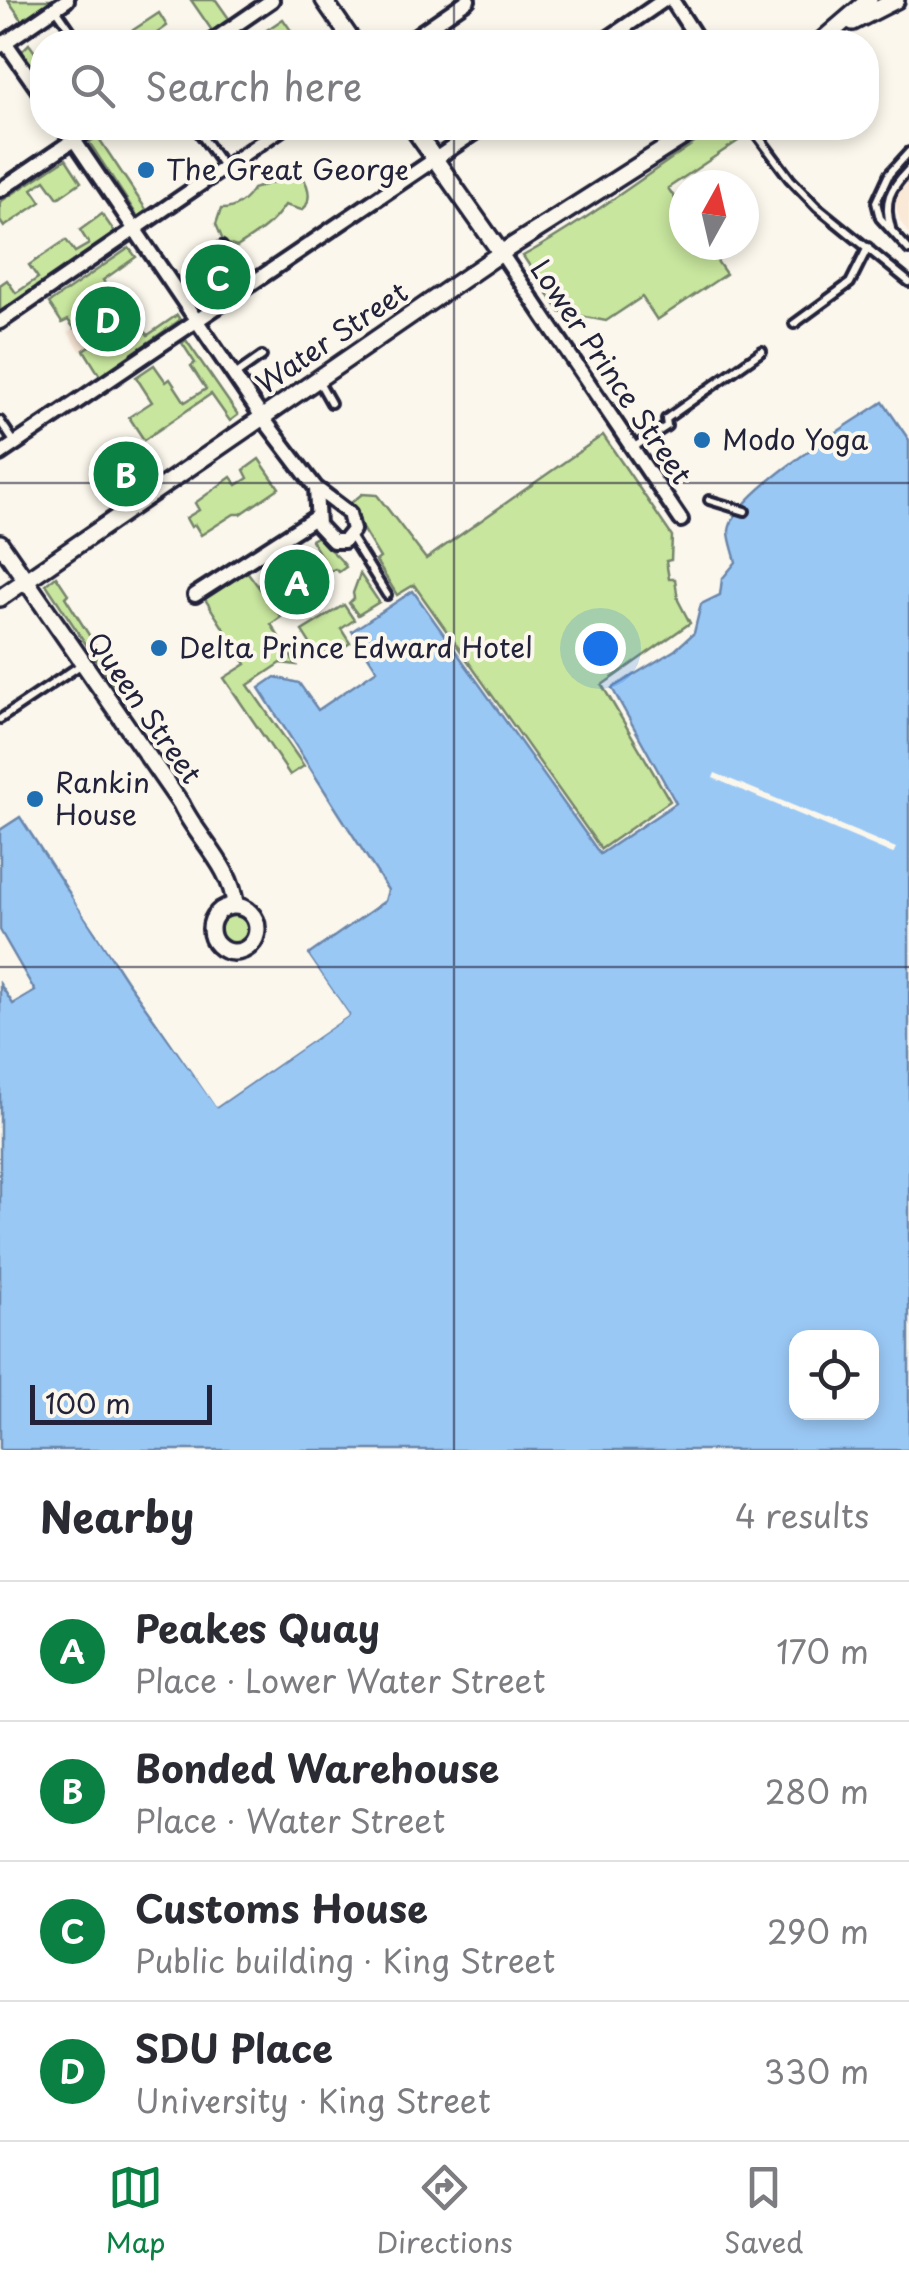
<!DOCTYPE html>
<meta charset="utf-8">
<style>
:root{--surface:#fff;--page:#f2f2f3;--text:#2b2b33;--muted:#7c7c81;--line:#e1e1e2;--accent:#0b8043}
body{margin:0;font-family:"Playpen Sans",sans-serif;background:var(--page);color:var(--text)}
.controls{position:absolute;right:30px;bottom:30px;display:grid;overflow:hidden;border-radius:20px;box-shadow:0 5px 15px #0003}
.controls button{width:90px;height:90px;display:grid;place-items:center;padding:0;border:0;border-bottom:2px solid var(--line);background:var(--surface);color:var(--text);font:50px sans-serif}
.compass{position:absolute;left:669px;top:170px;width:90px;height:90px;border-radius:50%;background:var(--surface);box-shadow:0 5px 15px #0003;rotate:8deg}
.scale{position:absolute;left:30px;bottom:25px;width:182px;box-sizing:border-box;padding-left:10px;border:5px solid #22223b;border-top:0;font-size:28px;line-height:35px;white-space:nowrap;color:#22223b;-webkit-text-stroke:8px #fbf7ec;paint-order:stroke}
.you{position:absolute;left:600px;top:648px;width:35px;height:35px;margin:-25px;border:8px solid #fff;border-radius:50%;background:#1a73e8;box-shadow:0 0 0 15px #1a73e833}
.badge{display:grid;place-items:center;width:65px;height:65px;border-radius:50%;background:var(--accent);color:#fff;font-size:32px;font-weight:700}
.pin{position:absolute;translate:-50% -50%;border:5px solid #fff;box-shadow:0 2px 10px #0006}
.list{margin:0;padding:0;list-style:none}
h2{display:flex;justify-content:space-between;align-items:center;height:130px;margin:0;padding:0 40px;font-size:42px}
h2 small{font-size:32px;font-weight:400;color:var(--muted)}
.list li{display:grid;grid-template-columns:65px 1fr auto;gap:30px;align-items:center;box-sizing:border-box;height:140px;padding:0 40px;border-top:2px solid var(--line)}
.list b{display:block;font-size:38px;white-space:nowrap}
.list p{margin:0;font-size:32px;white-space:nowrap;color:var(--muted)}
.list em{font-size:32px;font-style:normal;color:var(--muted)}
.icon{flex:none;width:55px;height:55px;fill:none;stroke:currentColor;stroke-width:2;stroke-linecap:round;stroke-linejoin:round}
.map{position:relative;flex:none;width:909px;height:1450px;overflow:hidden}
.search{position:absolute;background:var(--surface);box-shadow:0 5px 15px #0003;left:30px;right:30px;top:30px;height:110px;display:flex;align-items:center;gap:25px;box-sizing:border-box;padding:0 35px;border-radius:40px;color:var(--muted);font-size:38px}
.sheet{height:690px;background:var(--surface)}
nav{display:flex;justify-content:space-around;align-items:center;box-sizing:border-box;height:140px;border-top:2px solid var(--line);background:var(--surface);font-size:28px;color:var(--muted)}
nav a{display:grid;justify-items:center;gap:5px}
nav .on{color:var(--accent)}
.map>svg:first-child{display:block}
.built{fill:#fbe9d8}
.green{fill:#c8e69e;stroke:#75846c;stroke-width:2.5}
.water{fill:#9ac8f5;stroke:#6a86ab;stroke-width:2.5;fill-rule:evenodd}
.pier{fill:#fbf7ec}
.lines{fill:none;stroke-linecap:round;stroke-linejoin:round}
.service-casing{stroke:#22223b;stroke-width:14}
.minor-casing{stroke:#22223b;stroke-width:20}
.tertiary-casing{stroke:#22223b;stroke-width:22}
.service{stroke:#fbf7ec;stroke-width:6}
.minor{stroke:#fbf7ec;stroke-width:12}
.tertiary{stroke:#fbf7ec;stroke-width:15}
.grid{fill:none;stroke:#22223b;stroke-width:2.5;stroke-opacity:0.55}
.poi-dot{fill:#1f6fb2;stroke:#fbf7ec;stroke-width:4}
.labels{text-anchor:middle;stroke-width:8;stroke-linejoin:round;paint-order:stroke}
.poi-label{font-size:28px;fill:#22223b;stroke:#fbf7ec;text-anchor:start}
.street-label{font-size:28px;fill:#22223b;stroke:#fbf7ec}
</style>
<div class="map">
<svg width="909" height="1450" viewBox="0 0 909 1450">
<rect width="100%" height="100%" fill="#fbf7ec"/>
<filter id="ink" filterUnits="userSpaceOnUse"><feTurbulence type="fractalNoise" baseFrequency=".01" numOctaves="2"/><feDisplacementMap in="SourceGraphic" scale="20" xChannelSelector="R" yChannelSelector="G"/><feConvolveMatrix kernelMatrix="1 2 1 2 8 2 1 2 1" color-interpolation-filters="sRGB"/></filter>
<g filter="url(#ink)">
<!-- built -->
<g class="built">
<path d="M 909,179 L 909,234 L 900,221 L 894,201 L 898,191 Z"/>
<path d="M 107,287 L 129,319 L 81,352 L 68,332 L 89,318 L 81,305 Z"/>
</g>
<!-- green -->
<g class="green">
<path d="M 8,0 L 51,0 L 22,20 Z"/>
<path d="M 191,0 L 216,0 L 230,20 L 213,32 Z"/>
<path d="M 159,13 L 167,26 L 150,38 L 153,42 L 115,42 Z"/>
<path d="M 283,19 L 299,42 L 258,42 L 255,38 Z"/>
<path d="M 29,44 L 42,62 L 42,89 L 18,55 Z"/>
<path d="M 717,128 L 746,128 L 750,133 L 668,188 L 684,212 L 684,245 L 706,245 L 726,274 L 657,320 L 642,297 L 606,321 L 560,312 L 523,256 C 591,218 652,170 717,128 Z"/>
<path d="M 98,137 L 147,211 L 138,217 L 89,142 Z"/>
<path d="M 66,159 L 81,182 L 58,198 L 45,180 L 32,189 L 41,202 L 4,227 L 0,221 L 0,202 Z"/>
<path d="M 295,168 C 305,177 313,193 306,206 L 302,210 L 285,205 C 271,226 258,233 237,247 L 224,243 L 216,224 L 221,209 C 234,210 247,200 253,189 L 276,181 Z"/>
<path d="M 102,214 L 116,234 L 0,314 L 0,285 L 7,280 L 16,293 L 38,278 L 29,265 L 66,240 L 75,252 L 89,244 L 80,230 Z"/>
<path d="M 129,248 L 136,257 L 103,280 L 107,287 L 81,304 L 89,318 L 74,328 L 68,320 L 62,323 L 49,303 Z"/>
<path d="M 177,315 L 180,320 L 100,376 L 84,350 L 129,319 L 134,325 L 138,322 L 148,335 Z"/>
<path d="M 186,340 L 238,415 L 230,421 L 211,394 L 144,440 L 129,417 L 152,402 L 136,377 L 154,365 L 166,382 L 170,379 L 185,402 L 206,389 L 191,366 L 195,363 L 182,343 Z"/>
<path d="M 603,435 L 672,536 L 671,560 L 666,561 L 669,579 L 675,579 L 678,600 L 690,623 L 602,685 L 670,801 L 601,849 L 414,585 L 397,595 L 376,561 L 380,558 L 357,520 L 351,503 L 362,494 L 377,495 L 426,559 Z"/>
<path d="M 259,459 L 279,488 L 241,514 L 234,514 L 201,535 L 195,525 L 191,527 L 186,518 L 199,510 L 195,503 L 231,477 L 237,485 L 248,478 L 244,470 Z"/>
<path d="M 318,536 C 327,550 338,554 346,567 L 339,572 L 335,569 L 330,571 L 311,540 Z"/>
<path d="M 246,570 L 281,617 L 271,624 L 296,665 L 281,663 L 248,685 L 304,766 L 290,775 L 224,678 L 246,664 L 203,596 Z"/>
<path d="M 360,574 L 379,602 L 358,615 L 349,603 L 354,598 L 353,593 Z"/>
<path d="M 56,576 L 68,594 L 65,597 L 116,678 L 123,674 L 134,693 L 113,685 L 46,584 Z"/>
<path d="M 344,605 L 354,620 L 341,629 L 350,643 L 328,657 L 324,653 L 318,656 L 302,631 Z"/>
<circle cx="234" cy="930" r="14"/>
</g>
<!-- water -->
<path class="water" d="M 883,402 L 909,440 L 909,1450 L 0,1450 L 0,984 L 13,1004 L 35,991 L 0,930 L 0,830 L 20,817 L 126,980 L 217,1107 L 349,1015 L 308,955 L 385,901 L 388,890 L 259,688 L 275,677 L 299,683 L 318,710 L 377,670 L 352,631 L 413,591 L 600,854 L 676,803 L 612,688 L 675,650 L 694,633 L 701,604 L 720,595 L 722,579 L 736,562 C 734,553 729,540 729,531 C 733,493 850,424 883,402 ZM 796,1338 L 872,1338 L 872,1412 L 796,1412 Z"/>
<!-- pier -->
<g class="pier">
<path d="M 715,773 L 896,848 L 893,854 L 713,778 Z"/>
<path d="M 76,894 L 130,977 L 218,1100 L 342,1014 L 305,961 L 305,951 L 349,1015 L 216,1107 L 72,897 Z"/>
</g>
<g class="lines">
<defs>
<g id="service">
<path d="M 56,9 L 72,32"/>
<path d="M 196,128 L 223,166"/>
<path d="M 752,128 L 790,179 L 817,207 L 909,282"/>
<path d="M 909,152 L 889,174 L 876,202 L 880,218 L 909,250"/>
<path d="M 891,228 C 883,201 890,189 909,169"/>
<path d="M 222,246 L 249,284"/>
<path d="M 794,324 L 850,283 L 868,247"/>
<path d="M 235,375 L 262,356"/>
<path d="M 318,380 L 331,403"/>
<path d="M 0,421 L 15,443"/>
<path d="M 634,447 L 667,426 L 666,419 L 762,351"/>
<path d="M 709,500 L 745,511"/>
<path d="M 350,536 L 387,595"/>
<path d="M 0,719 L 82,664"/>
</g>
<g id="minor">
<path d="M 672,0 L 699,42"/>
<path d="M 5,42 L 42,95"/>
<path d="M 211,42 L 272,0"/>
<path d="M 407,42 L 468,0"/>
<path d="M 603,42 L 664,0"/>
<path d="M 0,46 L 67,0"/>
<path d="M 66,128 L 262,417 L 316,488 L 349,513 L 353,530 L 344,541 L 333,541 L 318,525 L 316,488"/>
<path d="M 0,190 L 91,128"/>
<path d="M 501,253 L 681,520"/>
<path d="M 0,322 L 282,128"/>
<path d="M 0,454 L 481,128"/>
<path d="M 195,595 L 316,517"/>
</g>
<g id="tertiary">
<path d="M 324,0 L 353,42"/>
<path d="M 853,22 L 896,0"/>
<path d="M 820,42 L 869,0"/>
<path d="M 413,128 L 501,253"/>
<path d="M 0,543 L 181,804 C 197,838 232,867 235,905"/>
<path d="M 0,598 L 501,253 L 697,128"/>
<circle cx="234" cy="929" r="23"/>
</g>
</defs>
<!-- service casing -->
<use href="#service" class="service-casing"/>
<!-- minor casing -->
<use href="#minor" class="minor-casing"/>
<!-- tertiary casing -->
<use href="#tertiary" class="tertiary-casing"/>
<!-- service -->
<use href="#service" class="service"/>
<!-- minor -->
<use href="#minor" class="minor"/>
<!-- tertiary -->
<use href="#tertiary" class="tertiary"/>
</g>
</g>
<!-- grid -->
<path class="grid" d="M 454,0 L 454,42M 454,128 L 454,1450M 0,483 L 909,483M 0,967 L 909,967"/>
<!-- markers -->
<g class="poi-dot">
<circle cx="146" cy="170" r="10"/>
<circle cx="702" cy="440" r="10"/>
<circle cx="159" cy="648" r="10"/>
<circle cx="35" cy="799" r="10"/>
</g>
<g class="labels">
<!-- poi labels -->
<g class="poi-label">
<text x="166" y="180">The Great George</text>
<text x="722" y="450">Modo Yoga</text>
<text x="179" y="658">Delta Prince Edward Hotel</text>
<text x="55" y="793">Rankin<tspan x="55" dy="32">House</tspan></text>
</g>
<!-- street labels -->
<g class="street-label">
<text transform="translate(332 338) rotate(-34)" y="10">Water Street</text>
<text transform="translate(611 372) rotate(56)" y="10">Lower Prince Street</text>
<text transform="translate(144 708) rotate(55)" y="10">Queen Street</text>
</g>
</g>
</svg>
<div class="controls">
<button><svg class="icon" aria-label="locate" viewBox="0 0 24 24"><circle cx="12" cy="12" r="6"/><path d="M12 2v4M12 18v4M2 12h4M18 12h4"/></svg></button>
</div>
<svg class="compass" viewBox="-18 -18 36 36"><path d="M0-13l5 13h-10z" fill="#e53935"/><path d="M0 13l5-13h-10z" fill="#7c7c81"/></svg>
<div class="scale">100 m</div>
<div class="you"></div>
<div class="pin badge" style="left:297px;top:582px">A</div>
<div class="pin badge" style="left:126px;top:474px">B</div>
<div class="pin badge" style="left:218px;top:277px">C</div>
<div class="pin badge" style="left:108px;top:319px">D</div>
<div class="search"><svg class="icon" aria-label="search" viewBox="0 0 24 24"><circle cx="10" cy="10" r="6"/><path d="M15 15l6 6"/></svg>Search here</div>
</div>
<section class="sheet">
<h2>Nearby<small>4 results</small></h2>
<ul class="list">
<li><span class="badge">A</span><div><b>Peakes Quay</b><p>Place · Lower Water Street</p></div><em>170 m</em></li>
<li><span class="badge">B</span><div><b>Bonded Warehouse</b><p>Place · Water Street</p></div><em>280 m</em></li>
<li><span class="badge">C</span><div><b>Customs House</b><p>Public building · King Street</p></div><em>290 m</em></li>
<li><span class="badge">D</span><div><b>SDU Place</b><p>University · King Street</p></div><em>330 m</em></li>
</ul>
</section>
<nav>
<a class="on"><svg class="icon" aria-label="map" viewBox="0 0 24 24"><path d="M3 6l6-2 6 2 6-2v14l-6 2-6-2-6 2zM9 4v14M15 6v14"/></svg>Map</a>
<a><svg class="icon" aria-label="directions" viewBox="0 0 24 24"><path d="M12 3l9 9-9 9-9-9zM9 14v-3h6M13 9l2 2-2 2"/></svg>Directions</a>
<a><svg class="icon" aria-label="saved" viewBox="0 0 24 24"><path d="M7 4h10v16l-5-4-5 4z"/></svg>Saved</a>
</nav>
